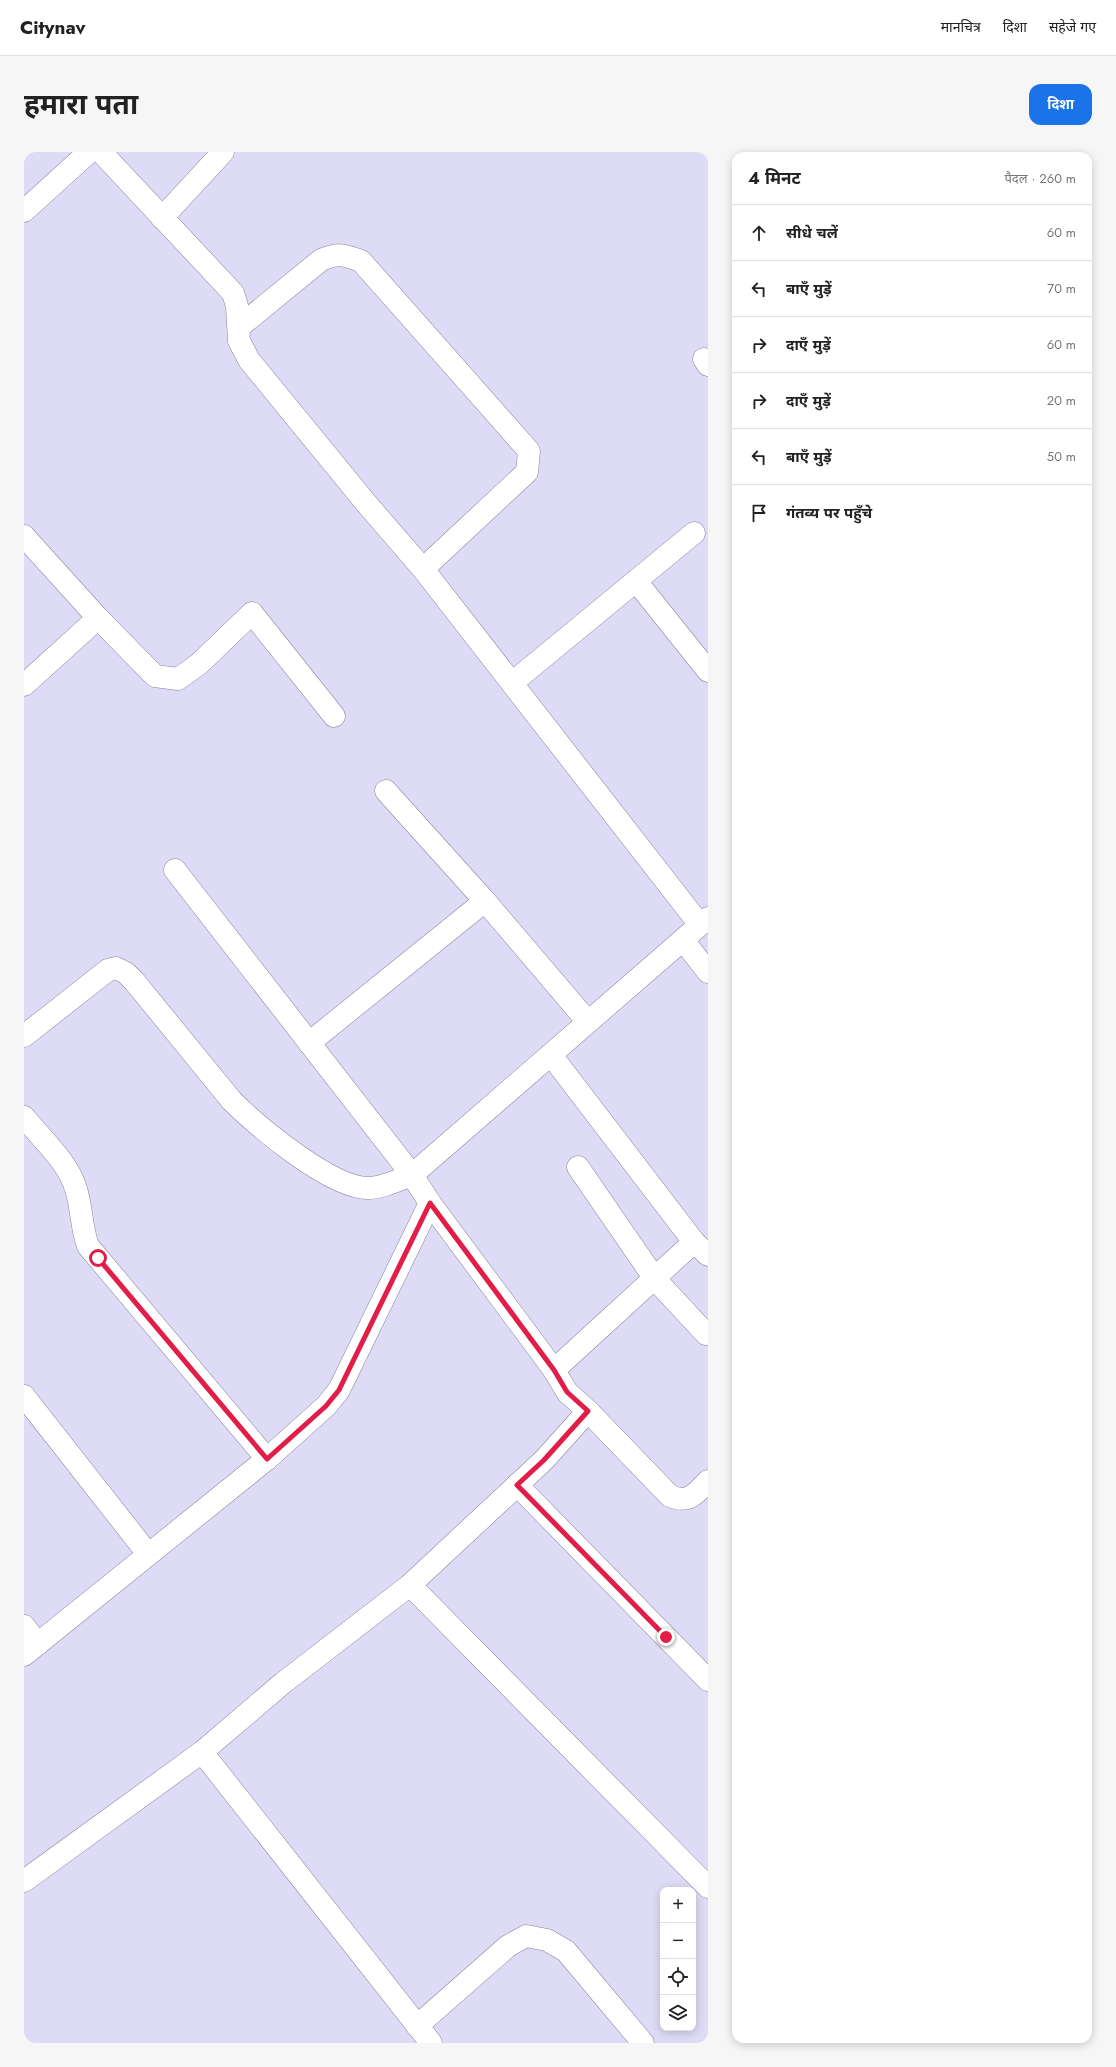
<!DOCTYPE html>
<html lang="hi">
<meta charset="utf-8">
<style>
:root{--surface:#fff;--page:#f6f6f6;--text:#222;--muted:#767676;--line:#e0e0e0;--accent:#1a73e8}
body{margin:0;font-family:Jost,"Noto Sans Devanagari",sans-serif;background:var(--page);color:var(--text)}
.controls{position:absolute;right:12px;bottom:12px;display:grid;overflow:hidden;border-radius:8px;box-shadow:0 2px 10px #0003}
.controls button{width:36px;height:36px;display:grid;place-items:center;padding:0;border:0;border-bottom:1px solid var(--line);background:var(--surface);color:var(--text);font:20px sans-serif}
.stop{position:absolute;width:12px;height:12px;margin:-9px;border:3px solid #e11d48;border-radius:50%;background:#fff}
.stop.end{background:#e11d48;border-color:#fff;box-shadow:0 1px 4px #0008}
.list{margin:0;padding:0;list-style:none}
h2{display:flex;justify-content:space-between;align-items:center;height:52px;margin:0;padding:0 16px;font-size:17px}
h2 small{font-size:13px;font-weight:400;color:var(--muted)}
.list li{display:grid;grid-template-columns:26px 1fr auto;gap:12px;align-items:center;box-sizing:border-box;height:56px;padding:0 16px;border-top:1px solid var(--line)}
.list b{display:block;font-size:15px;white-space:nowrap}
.list em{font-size:13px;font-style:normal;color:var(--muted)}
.icon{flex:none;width:22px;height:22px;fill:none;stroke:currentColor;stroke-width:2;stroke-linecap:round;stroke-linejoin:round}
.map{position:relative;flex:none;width:684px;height:1891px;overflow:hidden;border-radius:12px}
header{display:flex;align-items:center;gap:24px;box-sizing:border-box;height:56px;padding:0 20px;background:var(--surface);border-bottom:1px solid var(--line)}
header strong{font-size:19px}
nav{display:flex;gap:22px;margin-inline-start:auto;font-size:14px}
.intro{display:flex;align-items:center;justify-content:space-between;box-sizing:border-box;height:96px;padding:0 24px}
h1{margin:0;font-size:28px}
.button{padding:10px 18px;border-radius:12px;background:var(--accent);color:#fff;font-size:14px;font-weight:700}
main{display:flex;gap:24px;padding:0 24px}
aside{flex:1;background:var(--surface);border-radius:12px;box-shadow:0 2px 10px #0003}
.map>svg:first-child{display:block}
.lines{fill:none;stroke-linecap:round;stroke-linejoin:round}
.minor-casing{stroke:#87849c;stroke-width:23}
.minor{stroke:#fff;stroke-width:22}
.route{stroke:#e11d48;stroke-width:5}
</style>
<header>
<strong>Citynav</strong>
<nav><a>मानचित्र</a><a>दिशा</a><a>सहेजे गए</a></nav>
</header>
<div class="intro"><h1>हमारा पता</h1><a class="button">दिशा</a></div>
<main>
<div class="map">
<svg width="684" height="1891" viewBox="0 0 684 1891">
<rect width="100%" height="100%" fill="#dedbf6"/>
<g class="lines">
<defs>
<g id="minor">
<path d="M 77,0 L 209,141 L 213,154 L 215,189 L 225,208 L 342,351 L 399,417 L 676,773"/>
<path d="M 0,59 L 65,0"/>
<path d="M 138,66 L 199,0"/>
<path d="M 215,175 L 297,108 C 315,100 320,103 337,109 L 505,299 L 503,320 L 399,417"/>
<path d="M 680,207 L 684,213"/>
<path d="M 0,384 L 74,466 L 131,524 L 154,527 L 175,512 L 228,461 L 310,564"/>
<path d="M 612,429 L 684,519"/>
<path d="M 488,531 L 670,381"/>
<path d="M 0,533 L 74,466"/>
<path d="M 362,639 L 461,749 L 564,870"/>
<path d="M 659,788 L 684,820"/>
<path d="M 0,884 L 84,818 L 92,816 L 102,821 L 110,829 L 208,949 C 234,975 307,1036 344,1036 C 358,1036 374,1028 388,1023 L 684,766"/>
<path d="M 285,891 L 461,749"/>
<path d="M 527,903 L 670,1090 L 684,1103"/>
<path d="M 0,965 C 18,987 44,1010 52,1037 C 58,1056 57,1075 64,1094 L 243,1307"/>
<path d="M 554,1015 L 631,1127 L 682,1182"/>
<path d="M 530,1218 L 670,1090"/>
<path d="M 0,1244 L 124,1402"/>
<path d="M 564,1259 L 646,1344 C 665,1352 671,1342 684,1329"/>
<path d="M 493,1333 L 684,1528"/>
<path d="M 386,1433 L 684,1735"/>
<path d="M 0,1474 L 14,1492"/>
<path d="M 0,1503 L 243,1307 L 302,1254 L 315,1238 L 406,1051"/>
<path d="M 178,1600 L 407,1891"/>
<path d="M 0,1729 L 178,1600 L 259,1531 L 386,1433 L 520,1308 L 564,1259 L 543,1240 L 530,1218 L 406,1051 L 388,1023 L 151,718"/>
<path d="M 393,1874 L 484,1794 L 502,1784 L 523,1788 L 542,1799 L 619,1891"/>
</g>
</defs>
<!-- minor casing -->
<use href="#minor" class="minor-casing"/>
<!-- minor -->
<use href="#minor" class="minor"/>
</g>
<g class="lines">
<!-- route -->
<path class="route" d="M 74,1106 L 243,1307 L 302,1254 L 315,1238 L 406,1051 L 530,1218 L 543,1240 L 564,1259 L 520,1308 L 493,1333 L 642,1485"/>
</g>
</svg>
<div class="controls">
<button>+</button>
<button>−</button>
<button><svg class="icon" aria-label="locate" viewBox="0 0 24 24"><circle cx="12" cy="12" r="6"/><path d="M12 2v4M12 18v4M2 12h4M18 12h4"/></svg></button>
<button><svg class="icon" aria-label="layers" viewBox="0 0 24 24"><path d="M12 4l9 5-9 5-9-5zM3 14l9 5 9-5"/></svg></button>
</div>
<div class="stop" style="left:74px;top:1106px"></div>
<div class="stop end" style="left:642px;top:1485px"></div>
</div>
<aside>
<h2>4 मिनट<small>पैदल · 260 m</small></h2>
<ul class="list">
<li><svg class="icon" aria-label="ahead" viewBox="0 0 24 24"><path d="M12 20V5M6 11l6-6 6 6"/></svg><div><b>सीधे चलें</b></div><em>60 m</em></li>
<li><svg class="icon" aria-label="left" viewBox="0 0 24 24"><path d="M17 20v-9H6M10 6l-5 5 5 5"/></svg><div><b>बाएँ मुड़ें</b></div><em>70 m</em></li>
<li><svg class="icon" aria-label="right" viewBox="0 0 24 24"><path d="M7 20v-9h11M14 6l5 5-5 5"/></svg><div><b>दाएँ मुड़ें</b></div><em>60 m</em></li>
<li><svg class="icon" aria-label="right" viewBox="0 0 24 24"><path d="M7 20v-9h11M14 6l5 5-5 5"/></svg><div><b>दाएँ मुड़ें</b></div><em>20 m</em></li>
<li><svg class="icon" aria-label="left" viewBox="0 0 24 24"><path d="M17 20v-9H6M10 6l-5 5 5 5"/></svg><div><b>बाएँ मुड़ें</b></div><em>50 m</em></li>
<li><svg class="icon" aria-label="arrive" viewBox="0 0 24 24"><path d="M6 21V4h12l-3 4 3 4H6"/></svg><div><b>गंतव्य पर पहुँचे</b></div></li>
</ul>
</aside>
</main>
